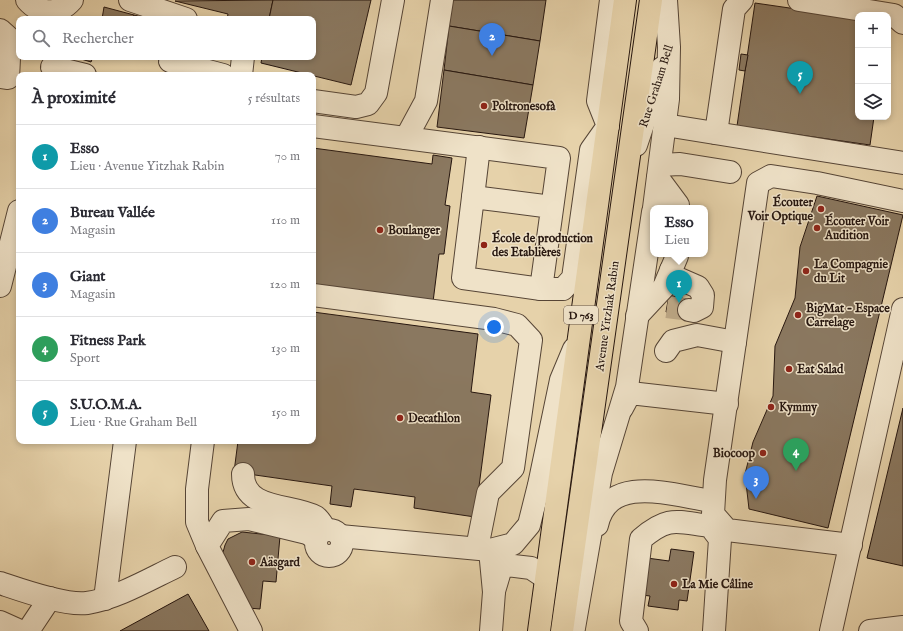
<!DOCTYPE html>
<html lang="fr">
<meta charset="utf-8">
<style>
:root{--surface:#fff;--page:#f2f2f3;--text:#2b2b33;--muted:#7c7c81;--line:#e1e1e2;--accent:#0b8043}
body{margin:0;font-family:"IM FELL English",serif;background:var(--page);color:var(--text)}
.controls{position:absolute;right:12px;top:12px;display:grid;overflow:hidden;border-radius:8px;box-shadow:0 2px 6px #0003}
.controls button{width:36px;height:36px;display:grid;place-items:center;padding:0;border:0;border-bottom:1px solid var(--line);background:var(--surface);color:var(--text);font:20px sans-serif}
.you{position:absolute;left:494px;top:327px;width:14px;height:14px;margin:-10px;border:3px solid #fff;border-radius:50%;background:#1a73e8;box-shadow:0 0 0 6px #1a73e833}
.badge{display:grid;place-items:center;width:26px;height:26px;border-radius:50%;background:var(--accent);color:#fff;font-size:13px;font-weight:700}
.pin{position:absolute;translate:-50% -33px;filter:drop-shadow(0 1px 2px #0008)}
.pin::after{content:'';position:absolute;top:21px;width:14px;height:12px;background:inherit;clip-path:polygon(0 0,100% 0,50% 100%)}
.popup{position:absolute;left:650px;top:205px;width:58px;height:52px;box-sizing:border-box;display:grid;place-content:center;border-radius:8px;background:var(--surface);filter:drop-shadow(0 1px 3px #0005);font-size:13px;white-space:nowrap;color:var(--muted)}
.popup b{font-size:15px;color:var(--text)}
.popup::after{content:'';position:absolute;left:50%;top:100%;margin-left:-8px;border:8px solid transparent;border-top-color:var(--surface)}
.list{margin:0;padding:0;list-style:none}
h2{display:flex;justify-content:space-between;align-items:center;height:52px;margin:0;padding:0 16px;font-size:17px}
h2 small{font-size:13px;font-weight:400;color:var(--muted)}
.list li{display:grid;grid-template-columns:26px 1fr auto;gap:12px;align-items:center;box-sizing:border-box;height:64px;padding:0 16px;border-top:1px solid var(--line)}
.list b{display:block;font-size:15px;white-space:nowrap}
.list p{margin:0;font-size:13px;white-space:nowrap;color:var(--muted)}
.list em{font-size:13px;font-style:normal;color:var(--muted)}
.icon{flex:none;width:22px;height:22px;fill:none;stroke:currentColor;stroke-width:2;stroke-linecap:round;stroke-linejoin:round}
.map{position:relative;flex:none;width:903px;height:631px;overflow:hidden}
.search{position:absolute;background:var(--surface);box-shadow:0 2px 6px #0003;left:16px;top:16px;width:300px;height:44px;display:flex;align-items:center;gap:10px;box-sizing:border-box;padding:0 14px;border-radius:8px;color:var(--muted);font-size:15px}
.panel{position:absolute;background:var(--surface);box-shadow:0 2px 6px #0003;left:16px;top:72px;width:300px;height:372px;border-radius:8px}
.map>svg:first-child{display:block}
.building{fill:#8a7860;stroke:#26160f}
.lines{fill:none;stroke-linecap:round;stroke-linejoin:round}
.minor-tunnel{stroke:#c0ac8b;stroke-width:22;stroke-dasharray:22 11;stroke-linecap:butt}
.minor-casing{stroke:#564536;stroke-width:24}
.major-casing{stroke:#26160f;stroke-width:24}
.minor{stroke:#efe2c8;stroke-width:22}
.major{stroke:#e6d2aa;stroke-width:22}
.poi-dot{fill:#8f2418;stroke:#efe2c8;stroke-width:1.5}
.labels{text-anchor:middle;stroke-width:3;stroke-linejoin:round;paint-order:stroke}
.shield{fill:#efe2c8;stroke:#625346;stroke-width:1}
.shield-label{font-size:11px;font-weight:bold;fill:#26160f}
.street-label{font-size:12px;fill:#26160f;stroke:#efe2c8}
.poi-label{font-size:12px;font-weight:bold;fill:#26160f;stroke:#efe2c8;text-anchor:start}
</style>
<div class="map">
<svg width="903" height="631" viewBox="0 0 903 631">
<rect width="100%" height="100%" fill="#e6d2aa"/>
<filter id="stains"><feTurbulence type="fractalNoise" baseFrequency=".005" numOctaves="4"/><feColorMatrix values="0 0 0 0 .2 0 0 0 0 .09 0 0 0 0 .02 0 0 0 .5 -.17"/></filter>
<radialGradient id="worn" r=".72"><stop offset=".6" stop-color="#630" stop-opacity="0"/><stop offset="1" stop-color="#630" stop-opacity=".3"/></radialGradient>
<!-- building -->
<g class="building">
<path d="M 273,0 L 269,19 L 227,19 L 228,14 L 175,1 Z"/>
<path d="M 273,0 L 371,0 L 351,85 L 261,63 L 262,57 L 313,57 L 313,19 L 269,19 Z"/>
<path d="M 453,0 L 546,0 L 540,41 L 449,26 Z"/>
<path d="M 755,3 L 858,18 L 858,117 L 874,117 L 870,145 L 737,126 Z"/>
<path d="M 104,7 L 134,15 L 133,19 L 102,19 Z"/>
<path d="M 134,15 L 142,17 L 141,19 L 133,19 Z"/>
<path d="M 449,26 L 540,41 L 533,85 L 444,70 Z"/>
<path d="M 741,54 L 748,55 L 745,71 L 739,70 Z"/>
<path d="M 82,57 L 93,57 L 91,62 L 81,59 Z"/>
<path d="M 444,70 L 533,85 L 524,138 L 437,127 Z"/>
<path d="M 313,148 L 432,164 L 433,155 L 452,158 L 445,205 L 450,206 L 444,254 L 439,254 L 433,302 L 313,286 Z"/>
<path d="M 817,196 L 903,215 L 828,528 L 749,509 L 745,474 L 753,442 L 773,396 L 775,346 L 795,298 L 800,247 Z"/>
<path d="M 669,295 L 690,300 L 688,315 L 666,312 Z"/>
<path d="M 313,312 L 478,334 L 471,392 L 491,395 L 475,517 L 414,508 L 415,497 L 354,489 L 351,507 L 330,504 L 332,486 L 234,472 L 238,441 L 313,441 Z"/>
<path d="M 903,408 L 903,566 L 867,558 Z"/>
<path d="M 242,532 L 280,536 L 276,582 L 263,581 L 260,609 L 248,608 L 222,556 L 225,545 L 228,539 Z"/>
<path d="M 671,549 L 694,552 L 687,601 L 679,600 L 678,610 L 648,606 L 650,596 L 642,595 L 647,558 L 669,561 Z"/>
<path d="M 188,594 L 209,631 L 120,631 Z"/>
</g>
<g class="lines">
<!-- minor-tunnel -->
<path class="minor-tunnel" d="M 667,307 L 689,310"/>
<defs>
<g id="minor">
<path d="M 27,0 C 40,15 59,15 72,0"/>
<path d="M 130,0 L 186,19"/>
<path d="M 799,0 L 894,15 L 903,23"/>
<path d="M 0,30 L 10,39 L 8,78 L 0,77"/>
<path d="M 170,61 L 223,75"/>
<path d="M 52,67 L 85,75"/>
<path d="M 241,75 L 243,57"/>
<path d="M 313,101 L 356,107 L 368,104 L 376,93 L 393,0"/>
<path d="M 665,125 L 903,163"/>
<path d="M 313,126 L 559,158 L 541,289 L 463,278 L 473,197 L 552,207"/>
<path d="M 716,133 L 734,9 L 742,0"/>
<path d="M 406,138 L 426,101 L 442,0"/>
<path d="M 636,145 L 662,68"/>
<path d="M 660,165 L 680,164 L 730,172"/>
<path d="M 658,178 L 678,205 L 678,208"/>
<path d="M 473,197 L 479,147"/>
<path d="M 654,208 L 668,99 L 669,47 L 666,0"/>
<path d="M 671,270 L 675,277 L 698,287 L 703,295 L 702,307 L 694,311 L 689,310"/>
<path d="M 0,286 L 19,211"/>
<path d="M 541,289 L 563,289 L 573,278 L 591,150 L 608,126 L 598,101 L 611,0"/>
<path d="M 313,295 L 494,319 L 517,325 L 531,340 L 513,468 L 488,493 L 477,548"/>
<path d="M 637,316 L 664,287 L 677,256"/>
<path d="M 666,351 L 673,341 L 697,335 L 735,342"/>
<path d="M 622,408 L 630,393 L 727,404"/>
<path d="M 203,441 L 197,489 L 197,522 L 207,546"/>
<path d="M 243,474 C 243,511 292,504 316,517 C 320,520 323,526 325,529"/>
<path d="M 597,525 C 609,472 674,496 712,501"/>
<circle cx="329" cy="543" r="13"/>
<path d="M 340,536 L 490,550 L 513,544 L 529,525 L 539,485 L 561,380 L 574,349"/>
<path d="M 851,545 L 727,530 L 713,514 L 715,480 L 758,183 L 771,176 L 817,183 L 903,201"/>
<path d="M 490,550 L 494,592 L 491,631"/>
<path d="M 0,583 C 21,590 65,606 87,603 C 115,599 148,580 175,567"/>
<path d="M 494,591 L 500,571 L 506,565 L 531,568 L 546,578"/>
<path d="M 105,599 L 125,441"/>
<path d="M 0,622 L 20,631"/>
<path d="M 28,631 L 50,598"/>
<path d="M 251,631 L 207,546 L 223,521 L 249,519 L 307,533 L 315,538"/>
<path d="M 571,631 L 574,628 L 601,473 L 627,387 L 653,212"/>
<path d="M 637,631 L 631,621 L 641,539 C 669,515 677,522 710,526 L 720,539 L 714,631"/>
<path d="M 831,631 L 903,309"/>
<path d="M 870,631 L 903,627"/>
</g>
<g id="major">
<path d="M 539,631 L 625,0"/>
<path d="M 562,631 L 651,0"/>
</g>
</defs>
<!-- minor casing -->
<use href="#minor" class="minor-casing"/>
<!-- major casing -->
<use href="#major" class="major-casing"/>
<!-- minor -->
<use href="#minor" class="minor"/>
<!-- major -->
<use href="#major" class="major"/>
</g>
<!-- markers -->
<g class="poi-dot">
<circle cx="484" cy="106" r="4"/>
<circle cx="821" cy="209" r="4"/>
<circle cx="817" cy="228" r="4"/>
<circle cx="380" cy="230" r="4"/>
<circle cx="484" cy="245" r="4"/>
<circle cx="806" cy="271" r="4"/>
<circle cx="798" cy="315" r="4"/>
<circle cx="789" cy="369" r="4"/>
<circle cx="771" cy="407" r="4"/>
<circle cx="400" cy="418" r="4"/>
<circle cx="763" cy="453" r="4"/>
<circle cx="252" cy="562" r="4"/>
<circle cx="674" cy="584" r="4"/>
</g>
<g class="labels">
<!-- shield labels -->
<rect class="shield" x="564" y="306" width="34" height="18" rx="3"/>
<g class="shield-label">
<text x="581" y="319">D 763</text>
</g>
<!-- street labels -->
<g class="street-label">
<text transform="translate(656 86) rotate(-72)" y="4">Rue Graham Bell</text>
<text transform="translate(607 316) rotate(-82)" y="4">Avenue Yitzhak Rabin</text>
</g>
<!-- poi labels -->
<g class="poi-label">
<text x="492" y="110">Poltronesofà</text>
<text x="813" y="206" text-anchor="end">Écouter<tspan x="813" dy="14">Voir Optique</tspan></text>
<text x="825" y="225">Écouter Voir<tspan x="825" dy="14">Audition</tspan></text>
<text x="388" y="234">Boulanger</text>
<text x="492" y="242">École de production<tspan x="492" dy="14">des Etablières</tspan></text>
<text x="814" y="268">La Compagnie<tspan x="814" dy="14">du Lit</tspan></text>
<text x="806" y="312">BigMat - Espace<tspan x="806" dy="14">Carrelage</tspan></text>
<text x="797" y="373">Eat Salad</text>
<text x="779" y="411">Kymmy</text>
<text x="408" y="422">Decathlon</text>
<text x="755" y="457" text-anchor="end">Biocoop</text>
<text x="260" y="566">Aäsgard</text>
<text x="682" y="588">La Mie Câline</text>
</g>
</g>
<rect width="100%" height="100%" filter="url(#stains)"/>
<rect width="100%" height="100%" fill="url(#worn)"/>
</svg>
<div class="controls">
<button>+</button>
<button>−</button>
<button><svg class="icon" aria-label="layers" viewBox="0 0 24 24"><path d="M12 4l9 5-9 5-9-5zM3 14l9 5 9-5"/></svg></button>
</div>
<div class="you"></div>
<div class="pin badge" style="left:679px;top:303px;background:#0f9aa8">1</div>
<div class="popup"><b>Esso</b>Lieu</div>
<div class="pin badge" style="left:492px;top:56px;background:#3f7fe0">2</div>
<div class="pin badge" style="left:756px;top:499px;background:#3f7fe0">3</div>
<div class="pin badge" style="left:796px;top:471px;background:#2e9e5b">4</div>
<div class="pin badge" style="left:800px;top:94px;background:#0f9aa8">5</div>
<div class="search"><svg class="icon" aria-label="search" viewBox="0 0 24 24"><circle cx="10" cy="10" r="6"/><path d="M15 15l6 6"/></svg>Rechercher</div>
<section class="panel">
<h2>À proximité<small>5 résultats</small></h2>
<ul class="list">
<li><span class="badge" style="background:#0f9aa8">1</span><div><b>Esso</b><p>Lieu · Avenue Yitzhak Rabin</p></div><em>70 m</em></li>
<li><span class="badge" style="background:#3f7fe0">2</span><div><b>Bureau Vallée</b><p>Magasin</p></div><em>110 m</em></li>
<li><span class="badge" style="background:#3f7fe0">3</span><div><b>Giant</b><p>Magasin</p></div><em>120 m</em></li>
<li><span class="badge" style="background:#2e9e5b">4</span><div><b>Fitness Park</b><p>Sport</p></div><em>130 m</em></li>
<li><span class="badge" style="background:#0f9aa8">5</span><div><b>S.U.O.M.A.</b><p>Lieu · Rue Graham Bell</p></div><em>150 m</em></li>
</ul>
</section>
</div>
